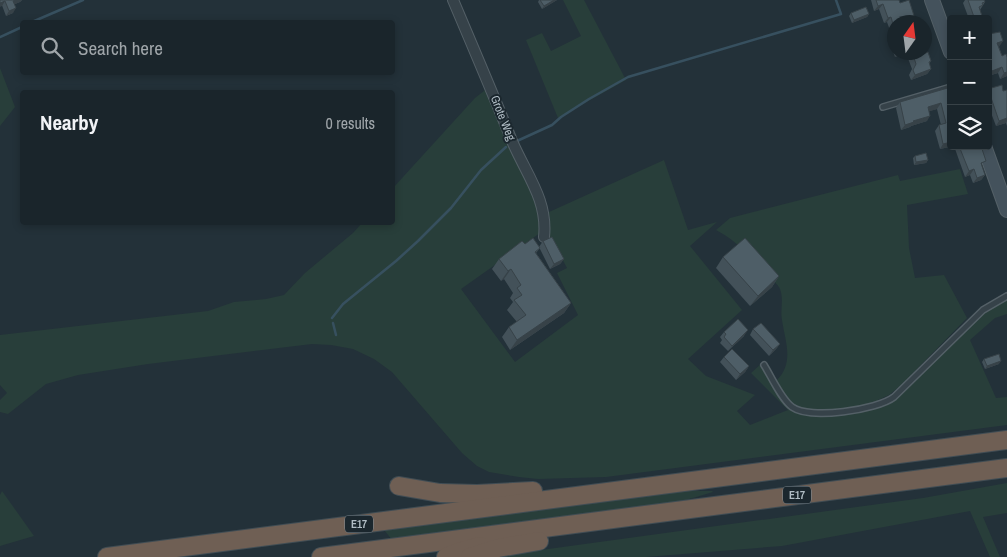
<!DOCTYPE html>
<meta charset="utf-8">
<style>
:root{--surface:#1a252b;--page:#232d33;--text:#f1f3f6;--muted:#9fa5a9;--line:#384247}
body{margin:0;font-family:"Archivo Narrow",sans-serif;background:var(--page);color:var(--text)}
.controls{position:absolute;right:15px;top:15px;display:grid;overflow:hidden;border-radius:5px;box-shadow:0 2px 8px #0003}
.controls button{width:45px;height:45px;display:grid;place-items:center;padding:0;border:0;border-bottom:1px solid var(--line);background:var(--surface);color:var(--text);font:25px sans-serif}
.compass{position:absolute;left:887px;top:15px;width:45px;height:45px;border-radius:50%;background:var(--surface);box-shadow:0 2px 8px #0003;rotate:14deg}
.list{margin:0;padding:0;list-style:none}
h2{display:flex;justify-content:space-between;align-items:center;height:65px;margin:0;padding:0 20px;font-size:21px}
h2 small{font-size:16px;font-weight:400;color:var(--muted)}
.icon{flex:none;width:28px;height:28px;fill:none;stroke:currentColor;stroke-width:2;stroke-linecap:round;stroke-linejoin:round}
.map{position:relative;flex:none;width:1007px;height:557px;overflow:hidden}
.search{position:absolute;background:var(--surface);box-shadow:0 2px 8px #0003;left:20px;top:20px;width:375px;height:55px;display:flex;align-items:center;gap:12px;box-sizing:border-box;padding:0 18px;border-radius:5px;color:var(--muted);font-size:19px}
.panel{position:absolute;background:var(--surface);box-shadow:0 2px 8px #0003;left:20px;top:90px;width:375px;height:135px;border-radius:5px}
.map>svg:first-child{display:block}
.green{fill:#283e3a}
.lines{fill:none;stroke-linecap:round;stroke-linejoin:round}
.stream{stroke:#37505f;stroke-width:2.5}
.service-casing{stroke:#546067;stroke-width:8}
.minor-casing{stroke:#546067;stroke-width:12}
.secondary-casing{stroke:#546067;stroke-width:16}
.motorway-casing{stroke:#414d54;stroke-width:20}
.service{stroke:#364249;stroke-width:5}
.minor{stroke:#364249;stroke-width:10}
.secondary{stroke:#44525c;stroke-width:14}
.motorway{stroke:#6f5f54;stroke-width:18}
.wall{fill:#435159}
.shaded-wall{fill:#374248}
.building{fill:#4e5e67;stroke:#374248}
.labels{text-anchor:middle;stroke-width:4;stroke-linejoin:round;paint-order:stroke}
.shield{fill:#1b272e;stroke:#849098;stroke-width:1}
.shield-label{font-size:11px;font-weight:bold;fill:#b1bdc5}
.street-label{font-size:12px;fill:#b1bdc5;stroke:#1b272e}
</style>
<div class="map">
<svg width="1007" height="557" viewBox="0 0 1007 557">
<rect width="100%" height="100%" fill="#233139"/>
<!-- green -->
<g class="green">
<path d="M 563,0 L 584,0 L 626,80 L 558,118 L 526,40 L 542,33 L 551,51 L 581,36 Z"/>
<path d="M 0,68 L 15,107 L 0,126 Z"/>
<path d="M 489,87 L 542,208 L 540,233 L 461,289 L 515,362 L 578,315 L 557,273 L 567,268 L 551,238 L 548,237 L 550,229 L 549,212 L 664,160 L 688,230 L 717,222 L 690,246 L 742,310 L 688,359 L 706,376 L 755,395 L 737,411 L 750,425 L 788,410 L 751,373 L 761,364 L 776,381 C 795,363 785,341 782,320 C 780,310 784,299 780,289 C 778,284 771,279 767,275 C 751,257 737,241 716,230 L 730,218 L 898,175 L 900,181 L 960,169 L 968,194 L 907,205 L 909,248 L 915,278 L 944,275 L 967,318 L 900,386 L 889,395 L 878,400 L 879,408 C 914,389 937,354 966,327 C 978,316 992,307 1007,299 L 1007,314 L 995,318 L 970,340 L 996,398 L 1007,397 L 1007,425 L 606,477 L 538,479 L 519,477 L 489,472 L 477,466 L 462,453 L 392,372 L 374,359 L 353,349 L 331,345 L 312,344 L 148,364 L 78,375 L 46,384 L 8,414 L 0,412 L 0,400 L 7,393 L 0,385 L 0,335 L 208,311 L 234,302 L 266,299 L 284,295 L 305,273 L 353,233 L 362,223 L 392,222 L 393,188 L 475,98 Z"/>
<path d="M 1007,483 L 1007,513 L 983,517 L 1000,557 L 990,557 L 970,511 L 782,546 L 646,557 L 489,557 L 923,498 Z"/>
<path d="M 2,491 L 34,536 L 0,546 L 0,495 Z"/>
<path d="M 682,491 L 712,491 L 713,492 L 676,503 L 393,541 L 380,525 Z"/>
</g>
<g class="lines">
<!-- stream -->
<g class="stream">
<path d="M 32,22 L 83,0"/>
<path d="M 0,37 L 22,27"/>
<path d="M 517,141 L 552,125 L 561,117 L 589,99 L 628,77 L 841,14 L 836,0"/>
<path d="M 332,318 L 343,304 L 396,261 L 418,241 L 451,208 L 481,170 L 506,147"/>
<path d="M 333,323 L 336,335"/>
</g>
<defs>
<g id="service">
<path d="M 883,107 L 951,87"/>
<path d="M 764,365 C 771,376 781,399 792,407 C 810,420 877,410 894,397 L 983,310 L 1007,296"/>
</g>
<path id="minor" d="M 453,0 C 473,47 493,94 512,141 C 526,174 548,200 544,237"/>
<g id="secondary">
<path d="M 932,0 L 951,52"/>
<path d="M 984,146 L 1007,210"/>
</g>
<g id="motorway">
<path d="M 399,486 L 440,493 L 477,494 L 533,491"/>
<path d="M 107,557 L 1007,440"/>
<path d="M 321,557 L 1007,468"/>
<path d="M 446,557 L 458,552 L 480,546"/>
<path d="M 470,557 L 498,548 L 539,541"/>
</g>
</defs>
<!-- service casing -->
<use href="#service" class="service-casing"/>
<!-- minor casing -->
<use href="#minor" class="minor-casing"/>
<!-- secondary casing -->
<use href="#secondary" class="secondary-casing"/>
<!-- motorway casing -->
<use href="#motorway" class="motorway-casing"/>
<!-- service -->
<use href="#service" class="service"/>
<!-- minor -->
<use href="#minor" class="minor"/>
<!-- secondary -->
<use href="#secondary" class="secondary"/>
<!-- motorway -->
<use href="#motorway" class="motorway"/>
</g>
<!-- wall -->
<g class="wall">
<path d="M 0,0 L 22,0 L 20,2 L 15,4 L 13,13 L 6,16 Z"/>
<path d="M 539,0 L 557,0 L 542,9 L 538,2 Z"/>
<path d="M 871,0 L 899,0 L 894,22 L 894,52 L 921,52 L 921,55 L 931,61 L 929,64 L 931,69 L 927,74 L 911,80 L 909,75 L 912,69 L 906,53 L 895,57 L 890,43 L 893,39 L 887,22 L 884,23 L 879,9 L 874,11 Z"/>
<path d="M 965,0 L 984,0 L 985,2 L 980,10 L 983,19 L 969,19 L 963,3 Z"/>
<path d="M 851,13 L 869,14 L 867,17 L 852,23 L 849,16 Z"/>
<path d="M 988,32 L 999,47 L 1002,56 L 1007,57 L 1007,76 L 1000,79 L 998,73 L 988,76 Z"/>
<path d="M 951,87 L 951,146 L 971,146 L 982,167 L 985,175 L 981,180 L 973,183 L 970,175 L 965,177 L 954,146 L 940,149 L 935,131 L 939,125 L 941,125 L 937,109 L 929,111 L 927,121 L 911,126 L 910,127 L 901,130 L 896,108 L 900,102 Z"/>
<path d="M 988,89 L 1003,91 L 1007,90 L 1007,126 L 1006,123 L 996,126 L 988,105 Z"/>
<path d="M 915,156 L 928,160 L 926,163 L 914,165 L 913,158 Z"/>
<path d="M 543,241 L 564,259 L 560,264 L 550,269 L 539,247 Z"/>
<path d="M 540,248 L 536,253 L 571,303 L 564,313 L 510,350 L 502,337 L 509,327 L 517,322 L 507,310 L 513,302 L 510,298 L 513,293 L 504,279 L 501,281 L 492,269 L 499,259 Z"/>
<path d="M 723,257 L 779,276 L 772,287 L 750,306 L 716,268 Z"/>
<path d="M 753,329 L 780,344 L 776,349 L 769,356 L 750,335 Z"/>
<path d="M 724,332 L 744,336 L 728,351 L 720,343 L 722,340 L 720,337 Z"/>
<path d="M 724,357 L 749,366 L 745,372 L 736,380 L 720,362 Z"/>
<path d="M 984,359 L 999,364 L 985,369 L 982,362 Z"/>
</g>
<!-- shaded-wall -->
<g class="shaded-wall">
<path d="M 17,0 L 22,0 L 20,2 L 10,6 L 13,1 Z"/>
<path d="M 554,0 L 557,0 L 542,9 L 544,6 Z"/>
<path d="M 5,1 L 2,6 L 0,7 L 0,3 Z"/>
<path d="M 883,4 L 879,9 L 874,11 L 878,6 Z"/>
<path d="M 16,8 L 13,13 L 6,16 L 9,11 Z"/>
<path d="M 869,14 L 867,17 L 852,23 L 854,20 Z"/>
<path d="M 891,17 L 887,22 L 884,23 L 888,18 Z"/>
<path d="M 1003,41 L 999,47 L 997,43 Z"/>
<path d="M 898,52 L 907,52 L 895,57 Z"/>
<path d="M 1002,67 L 998,73 L 988,76 L 992,71 Z"/>
<path d="M 931,69 L 927,74 L 911,80 L 915,75 Z"/>
<path d="M 1007,72 L 1007,76 L 1000,79 L 1004,73 Z"/>
<path d="M 941,103 L 937,109 L 924,113 L 928,107 Z"/>
<path d="M 930,116 L 927,121 L 911,126 L 910,127 L 901,130 L 905,125 L 913,121 Z"/>
<path d="M 1007,118 L 1007,121 L 1006,123 L 996,126 L 999,121 Z"/>
<path d="M 951,142 L 951,146 L 954,146 L 940,149 L 943,144 Z"/>
<path d="M 928,160 L 926,163 L 914,165 L 916,162 Z"/>
<path d="M 974,169 L 970,175 L 965,177 L 969,171 Z"/>
<path d="M 985,175 L 981,180 L 973,183 L 977,178 Z"/>
<path d="M 564,259 L 560,264 L 550,269 L 554,264 Z"/>
<path d="M 511,269 L 504,279 L 501,281 L 508,271 Z"/>
<path d="M 779,276 L 772,287 L 750,306 L 758,296 Z"/>
<path d="M 571,303 L 564,313 L 510,350 L 517,340 Z"/>
<path d="M 748,330 L 744,336 L 728,351 L 732,346 Z"/>
<path d="M 780,344 L 776,349 L 769,356 L 773,350 Z"/>
<path d="M 1001,361 L 999,364 L 985,369 L 987,366 Z"/>
<path d="M 749,366 L 745,372 L 736,380 L 740,374 Z"/>
</g>
<!-- building -->
<g class="building">
<path d="M 0,0 L 17,0 L 13,1 L 16,8 L 9,11 L 5,1 L 0,3 Z"/>
<path d="M 540,0 L 554,0 L 544,6 Z"/>
<path d="M 876,0 L 899,0 L 900,3 L 909,0 L 916,22 L 894,22 L 894,28 L 891,17 L 888,18 L 883,4 L 878,6 Z"/>
<path d="M 968,0 L 984,0 L 985,2 L 982,3 L 983,5 L 979,7 L 983,19 L 970,19 L 974,17 Z"/>
<path d="M 866,7 L 869,14 L 854,20 L 851,13 Z"/>
<path d="M 988,32 L 989,34 L 1000,32 L 1003,41 L 997,43 L 1002,56 L 1006,54 L 1007,57 L 1007,72 L 1004,73 L 1002,67 L 992,71 L 988,61 Z"/>
<path d="M 912,52 L 921,52 L 921,55 L 928,52 L 931,61 L 929,62 L 931,69 L 915,75 L 913,70 L 916,64 Z"/>
<path d="M 1002,85 L 1003,91 L 1007,90 L 1007,118 L 999,121 L 988,89 Z"/>
<path d="M 951,87 L 951,142 L 943,144 L 939,125 L 946,123 L 941,103 L 928,107 L 930,116 L 913,121 L 914,122 L 905,125 L 900,102 Z"/>
<path d="M 959,146 L 971,146 L 972,149 L 981,146 L 986,161 L 981,163 L 985,175 L 977,178 L 974,169 L 969,171 Z"/>
<path d="M 926,153 L 928,160 L 916,162 L 915,156 Z"/>
<path d="M 552,237 L 564,259 L 554,264 L 543,241 Z"/>
<path d="M 533,238 L 540,248 L 535,252 L 571,303 L 517,340 L 509,327 L 526,315 L 514,300 L 522,295 L 517,288 L 521,285 L 511,269 L 508,271 L 499,259 L 522,241 L 525,244 Z"/>
<path d="M 745,238 L 779,276 L 758,296 L 723,257 Z"/>
<path d="M 738,319 L 748,330 L 732,346 L 724,337 L 726,334 L 724,332 Z"/>
<path d="M 761,323 L 780,344 L 773,350 L 753,329 Z"/>
<path d="M 732,349 L 749,366 L 740,374 L 724,357 Z"/>
<path d="M 999,354 L 1001,361 L 987,366 L 984,359 Z"/>
</g>
<g class="labels">
<!-- shield labels -->
<g class="shield">
<rect x="783" y="486.5" width="28" height="17" rx="4"/>
<rect x="345" y="515.5" width="28" height="17" rx="4"/>
</g>
<g class="shield-label">
<text x="797" y="499">E17</text>
<text x="359" y="528">E17</text>
</g>
<!-- street labels -->
<g class="street-label">
<text transform="translate(503 118) rotate(68)" y="4">Grote Weg</text>
</g>
</g>
</svg>
<div class="controls">
<button>+</button>
<button>−</button>
<button><svg class="icon" aria-label="layers" viewBox="0 0 24 24"><path d="M12 4l9 5-9 5-9-5zM3 14l9 5 9-5"/></svg></button>
</div>
<svg class="compass" viewBox="-18 -18 36 36"><path d="M0-13l5 13h-10z" fill="#e53935"/><path d="M0 13l5-13h-10z" fill="#9fa5a9"/></svg>
<div class="search"><svg class="icon" aria-label="search" viewBox="0 0 24 24"><circle cx="10" cy="10" r="6"/><path d="M15 15l6 6"/></svg>Search here</div>
<section class="panel">
<h2>Nearby<small>0 results</small></h2>
<ul class="list">
</ul>
</section>
</div>
